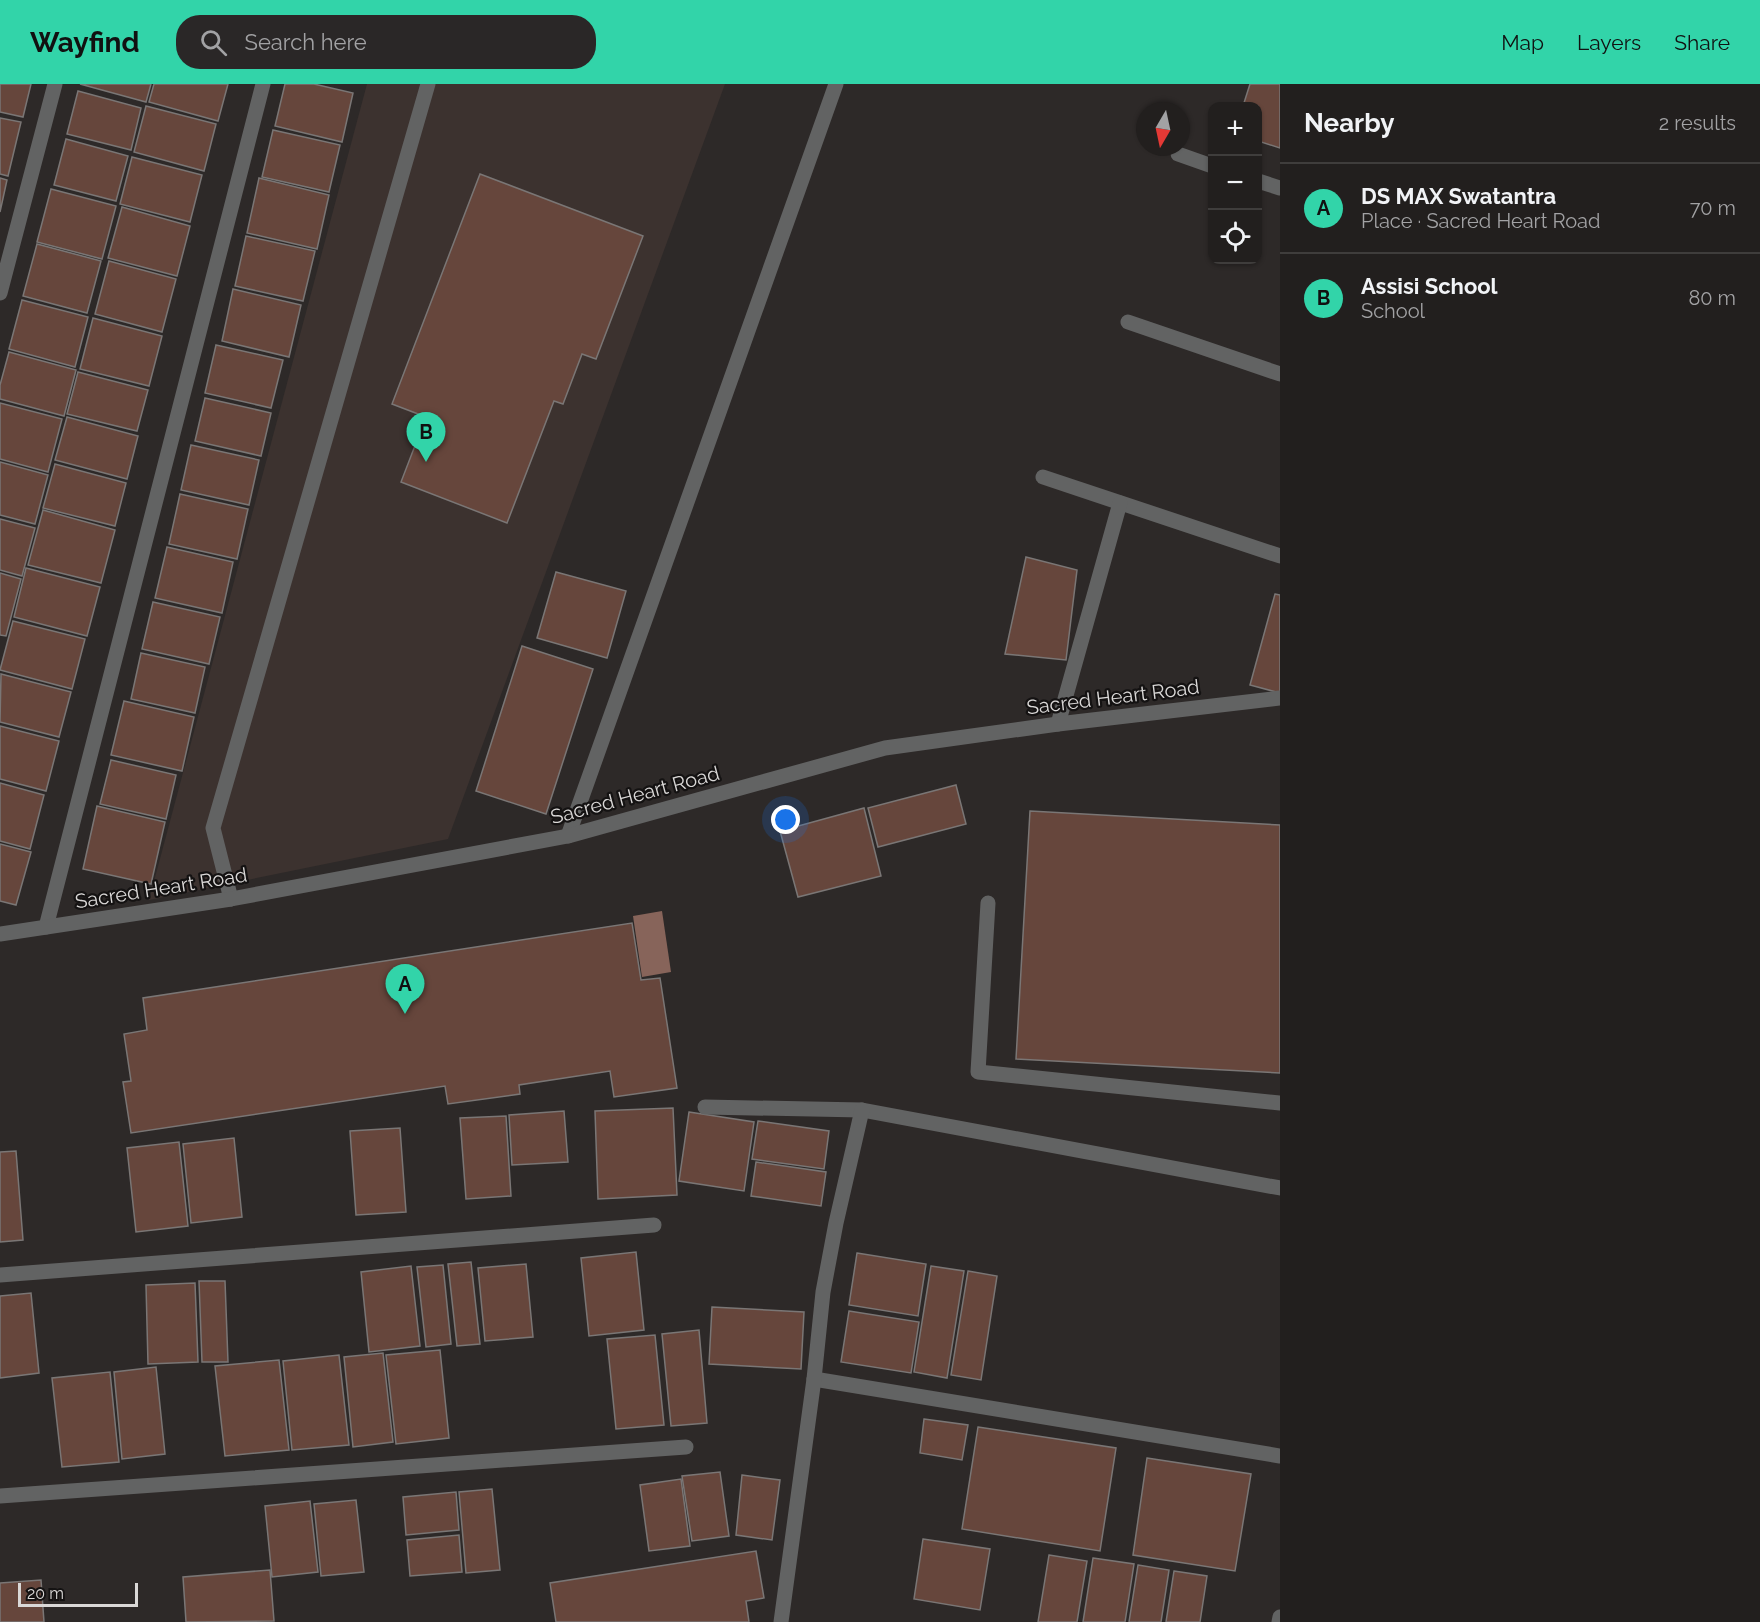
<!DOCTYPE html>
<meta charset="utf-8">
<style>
:root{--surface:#221f1e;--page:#2a2727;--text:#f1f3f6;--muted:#a2a2a4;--line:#3f3d3c;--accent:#32d4a9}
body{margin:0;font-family:Raleway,sans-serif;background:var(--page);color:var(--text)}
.controls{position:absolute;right:18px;top:18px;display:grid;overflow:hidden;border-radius:12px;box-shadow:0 2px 4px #0004}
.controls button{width:54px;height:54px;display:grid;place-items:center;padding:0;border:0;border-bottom:2px solid var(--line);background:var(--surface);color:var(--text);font:30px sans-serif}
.compass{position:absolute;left:1136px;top:18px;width:54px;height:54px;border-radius:50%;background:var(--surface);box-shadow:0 2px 4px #0004;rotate:189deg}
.scale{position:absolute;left:18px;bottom:15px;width:120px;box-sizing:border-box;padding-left:6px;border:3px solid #dad8d7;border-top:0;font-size:16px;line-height:21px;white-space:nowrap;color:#dad8d7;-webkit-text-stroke:4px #141212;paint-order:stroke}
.you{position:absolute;left:786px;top:736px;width:21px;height:21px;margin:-15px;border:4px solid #fff;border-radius:50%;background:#1a73e8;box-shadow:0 0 0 9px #1a73e833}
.badge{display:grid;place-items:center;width:39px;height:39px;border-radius:50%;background:var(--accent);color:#111;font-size:20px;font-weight:700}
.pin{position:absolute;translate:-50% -50px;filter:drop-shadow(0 2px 3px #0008)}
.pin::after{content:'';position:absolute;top:32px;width:21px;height:18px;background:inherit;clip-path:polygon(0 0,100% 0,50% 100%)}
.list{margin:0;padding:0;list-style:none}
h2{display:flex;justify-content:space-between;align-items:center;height:78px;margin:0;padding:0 24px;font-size:26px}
h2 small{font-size:20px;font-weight:400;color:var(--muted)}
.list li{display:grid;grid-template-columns:39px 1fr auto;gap:18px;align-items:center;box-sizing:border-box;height:90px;padding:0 24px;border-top:2px solid var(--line)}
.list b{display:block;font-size:22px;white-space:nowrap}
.list p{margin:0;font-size:20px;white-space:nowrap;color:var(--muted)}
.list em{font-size:20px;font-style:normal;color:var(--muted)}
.icon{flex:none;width:33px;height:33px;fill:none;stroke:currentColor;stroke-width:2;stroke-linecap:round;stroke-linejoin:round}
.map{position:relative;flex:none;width:1280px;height:1538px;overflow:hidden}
header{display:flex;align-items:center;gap:36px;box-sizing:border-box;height:84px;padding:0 30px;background:var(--accent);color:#111}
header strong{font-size:28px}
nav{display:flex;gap:33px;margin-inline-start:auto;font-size:21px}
.search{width:420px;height:54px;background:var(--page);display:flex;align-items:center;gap:15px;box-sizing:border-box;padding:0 21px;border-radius:24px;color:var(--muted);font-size:22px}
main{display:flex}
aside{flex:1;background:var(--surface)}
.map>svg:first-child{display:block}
.built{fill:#3c322f}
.water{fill:#87645a}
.building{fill:#66463c;stroke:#7a7675;stroke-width:1.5}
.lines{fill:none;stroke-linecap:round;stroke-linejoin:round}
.service{stroke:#626363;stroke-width:15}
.minor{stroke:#626363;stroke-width:15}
.labels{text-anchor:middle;stroke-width:4.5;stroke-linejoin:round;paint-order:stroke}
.street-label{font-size:20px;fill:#dad8d7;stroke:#141212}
</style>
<header>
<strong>Wayfind</strong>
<div class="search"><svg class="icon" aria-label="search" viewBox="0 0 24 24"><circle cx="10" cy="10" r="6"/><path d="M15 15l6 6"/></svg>Search here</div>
<nav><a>Map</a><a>Layers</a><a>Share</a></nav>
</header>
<main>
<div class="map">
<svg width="1280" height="1538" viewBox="0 0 1280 1538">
<rect width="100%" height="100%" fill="#2d2928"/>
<!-- built -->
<path class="built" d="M 367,0 L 725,0 L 448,755 L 149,816 Z"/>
<!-- water -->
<path class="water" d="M 662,827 L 671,888 L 642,893 L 633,832 Z"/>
<!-- building -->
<g class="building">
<path d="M 0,0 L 31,0 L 23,33 L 0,28 Z"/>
<path d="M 80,0 L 151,0 L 146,18 Z"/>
<path d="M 154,0 L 228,0 L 218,37 L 149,18 Z"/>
<path d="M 285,0 L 314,0 L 353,9 L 342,58 L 275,42 Z"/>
<path d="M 1250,0 L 1280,0 L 1280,64 L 1258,57 L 1258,22 L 1243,22 Z"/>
<path d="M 78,7 L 141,24 L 131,66 L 67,50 Z"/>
<path d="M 146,22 L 216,40 L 204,87 L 134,68 Z"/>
<path d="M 0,34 L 21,38 L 8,92 L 0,90 Z"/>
<path d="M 273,46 L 340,61 L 329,108 L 262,93 Z"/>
<path d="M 66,55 L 128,72 L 116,117 L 54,101 Z"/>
<path d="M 132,73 L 202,91 L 190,138 L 120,120 Z"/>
<path d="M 480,90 L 643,152 L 596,275 L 582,270 L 563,320 L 554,317 L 507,439 L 401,398 L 426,333 L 392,320 Z"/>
<path d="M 0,94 L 7,96 L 0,128 Z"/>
<path d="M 259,94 L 329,111 L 317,165 L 247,149 Z"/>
<path d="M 51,105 L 116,122 L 102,175 L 37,158 Z"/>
<path d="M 122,123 L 190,142 L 177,192 L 108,174 Z"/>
<path d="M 246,152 L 315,167 L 303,217 L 235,202 Z"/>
<path d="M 37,160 L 101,177 L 87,229 L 23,212 Z"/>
<path d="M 109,177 L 176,195 L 162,248 L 95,230 Z"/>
<path d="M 233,205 L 301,221 L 289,273 L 222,257 Z"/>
<path d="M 22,216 L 88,233 L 75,283 L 9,265 Z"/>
<path d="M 93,234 L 162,252 L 149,302 L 80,285 Z"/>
<path d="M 216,261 L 283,276 L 271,324 L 205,309 Z"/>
<path d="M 9,268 L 76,286 L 64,332 L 0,315 L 0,301 Z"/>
<path d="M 78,288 L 148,306 L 137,347 L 67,330 Z"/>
<path d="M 205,314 L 271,329 L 261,372 L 195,357 Z"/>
<path d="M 0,319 L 62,335 L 48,388 L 0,375 Z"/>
<path d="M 67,333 L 138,352 L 127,395 L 55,376 Z"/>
<path d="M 191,361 L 259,376 L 249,421 L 181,406 Z"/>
<path d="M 0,378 L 48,391 L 35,440 L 0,431 Z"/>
<path d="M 55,380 L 126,399 L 115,442 L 43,424 Z"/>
<path d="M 180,410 L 248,425 L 237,475 L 169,460 Z"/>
<path d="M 43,426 L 115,446 L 101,499 L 28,481 Z"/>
<path d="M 0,435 L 35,444 L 22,492 L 0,486 Z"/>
<path d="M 167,463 L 233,478 L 222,529 L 155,514 Z"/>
<path d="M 1026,473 L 1077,486 L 1066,576 L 1005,570 Z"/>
<path d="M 26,484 L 100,503 L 87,552 L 14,533 Z"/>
<path d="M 556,488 L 626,507 L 607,574 L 537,554 Z"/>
<path d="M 0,489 L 21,495 L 6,552 L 0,551 Z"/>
<path d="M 1275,510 L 1280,511 L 1280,609 L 1250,601 Z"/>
<path d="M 153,518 L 220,533 L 209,580 L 142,565 Z"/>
<path d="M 13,537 L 85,555 L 72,605 L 0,586 Z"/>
<path d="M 522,562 L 593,585 L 546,730 L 476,707 Z"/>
<path d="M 141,569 L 205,583 L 195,629 L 131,615 Z"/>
<path d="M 1,590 L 71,608 L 59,653 L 0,638 Z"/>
<path d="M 124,617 L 194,633 L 182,687 L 111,671 Z"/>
<path d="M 0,642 L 59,657 L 46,707 L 0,695 Z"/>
<path d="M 111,676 L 176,691 L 166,735 L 100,720 Z"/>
<path d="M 0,699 L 44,711 L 30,765 L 0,757 Z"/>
<path d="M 956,701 L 966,740 L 878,763 L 868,724 Z"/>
<path d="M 97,722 L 165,738 L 151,800 L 83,785 Z"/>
<path d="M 864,724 L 881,792 L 798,813 L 780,747 Z"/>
<path d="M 1030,727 L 1280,741 L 1280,989 L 1016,975 Z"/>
<path d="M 0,760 L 31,768 L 16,821 L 0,817 Z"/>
<path d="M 632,839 L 641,896 L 660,894 L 677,1004 L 614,1013 L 610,987 L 519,1001 L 520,1010 L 448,1020 L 445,1002 L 131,1049 L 123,998 L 131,997 L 124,950 L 147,946 L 143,914 Z"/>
<path d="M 673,1024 L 677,1111 L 598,1115 L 595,1027 Z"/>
<path d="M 564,1027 L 568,1078 L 512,1081 L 509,1031 Z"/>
<path d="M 689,1028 L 754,1038 L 744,1107 L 679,1097 Z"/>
<path d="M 506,1032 L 511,1112 L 466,1115 L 460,1034 Z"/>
<path d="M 758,1037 L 829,1047 L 824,1085 L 752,1075 Z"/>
<path d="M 400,1044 L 406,1128 L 356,1131 L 350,1047 Z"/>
<path d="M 234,1054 L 242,1133 L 191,1139 L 183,1060 Z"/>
<path d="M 179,1058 L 188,1142 L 136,1148 L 127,1064 Z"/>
<path d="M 16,1067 L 23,1156 L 0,1158 L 0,1068 Z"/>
<path d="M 756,1078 L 826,1088 L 821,1122 L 751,1112 Z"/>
<path d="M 636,1168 L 644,1246 L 589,1252 L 581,1174 Z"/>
<path d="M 857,1169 L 926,1180 L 918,1232 L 849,1221 Z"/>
<path d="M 471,1178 L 480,1260 L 457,1262 L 448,1180 Z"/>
<path d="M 526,1180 L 533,1253 L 485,1257 L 478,1184 Z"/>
<path d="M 443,1181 L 451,1260 L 426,1263 L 417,1183 Z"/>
<path d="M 411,1182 L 420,1262 L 369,1268 L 361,1188 Z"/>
<path d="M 931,1182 L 964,1187 L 947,1294 L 914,1288 Z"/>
<path d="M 968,1187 L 997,1192 L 981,1296 L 951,1291 Z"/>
<path d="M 199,1197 L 225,1197 L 228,1278 L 202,1278 Z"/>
<path d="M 195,1199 L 198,1278 L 148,1280 L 146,1201 Z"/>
<path d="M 31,1209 L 39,1289 L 0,1294 L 0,1212 Z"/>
<path d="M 712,1223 L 804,1228 L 801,1285 L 709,1280 Z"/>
<path d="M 849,1227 L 919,1238 L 911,1289 L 841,1278 Z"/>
<path d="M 699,1246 L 707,1339 L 671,1342 L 662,1250 Z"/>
<path d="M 655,1251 L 664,1341 L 616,1345 L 607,1255 Z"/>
<path d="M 440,1266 L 449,1354 L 396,1360 L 386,1271 Z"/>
<path d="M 383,1269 L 393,1358 L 353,1363 L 344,1273 Z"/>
<path d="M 339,1271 L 349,1361 L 292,1366 L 283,1277 Z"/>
<path d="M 279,1276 L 289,1366 L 225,1372 L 215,1282 Z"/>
<path d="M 156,1283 L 165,1370 L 122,1375 L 114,1288 Z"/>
<path d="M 110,1288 L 119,1378 L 62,1383 L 52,1294 Z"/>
<path d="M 924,1335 L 968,1341 L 962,1376 L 920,1369 Z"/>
<path d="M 978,1343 L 1116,1364 L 1100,1467 L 962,1445 Z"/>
<path d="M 1147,1374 L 1251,1390 L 1235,1487 L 1133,1471 Z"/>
<path d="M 720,1388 L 729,1452 L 692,1457 L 682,1392 Z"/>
<path d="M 742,1391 L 780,1396 L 772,1456 L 736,1451 Z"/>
<path d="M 681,1395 L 690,1462 L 649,1467 L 640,1401 Z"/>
<path d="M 492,1405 L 500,1486 L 466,1489 L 459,1408 Z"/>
<path d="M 456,1408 L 459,1446 L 406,1451 L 403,1413 Z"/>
<path d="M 356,1416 L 364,1488 L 321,1492 L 314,1420 Z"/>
<path d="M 310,1417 L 318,1488 L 272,1493 L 265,1422 Z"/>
<path d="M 459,1451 L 462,1488 L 410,1492 L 407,1456 Z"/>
<path d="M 923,1455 L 990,1465 L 980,1526 L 914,1515 Z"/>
<path d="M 756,1467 L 764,1514 L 746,1517 L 749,1538 L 556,1538 L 550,1499 Z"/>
<path d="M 1049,1471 L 1087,1477 L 1077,1538 L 1038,1538 Z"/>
<path d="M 1093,1474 L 1134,1480 L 1125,1538 L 1083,1538 Z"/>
<path d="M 1138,1481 L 1169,1486 L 1161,1538 L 1129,1538 Z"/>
<path d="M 270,1486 L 274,1537 L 186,1538 L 183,1493 Z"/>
<path d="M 1174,1487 L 1207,1492 L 1200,1538 L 1166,1538 Z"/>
<path d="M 41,1496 L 44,1538 L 0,1538 L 0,1499 Z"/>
</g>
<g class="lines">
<!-- service -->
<g class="service">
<path d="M 231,815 L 213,744 L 428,0"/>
<path d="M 988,819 L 978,988 L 1280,1019"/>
</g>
<!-- minor -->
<g class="minor">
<path d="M 1178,70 L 1212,82"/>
<path d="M 1258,97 L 1280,104"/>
<path d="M 0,209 L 55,0"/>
<path d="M 1128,238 L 1280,290"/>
<path d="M 1043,393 L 1280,472"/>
<path d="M 1058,640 L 1120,419"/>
<path d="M 568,752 L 836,0"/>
<path d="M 46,843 L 263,0"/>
<path d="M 0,850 L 231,815 L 568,752 L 885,664 L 1058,640 L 1280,614"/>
<path d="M 705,1023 L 862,1026 L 1280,1104"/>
<path d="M 0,1191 L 654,1141"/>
<path d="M 814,1295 L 1280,1372"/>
<path d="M 0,1412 L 686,1363"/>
<path d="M 781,1538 L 814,1295 L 823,1208 L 836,1139 L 862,1026"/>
<path d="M 1279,1538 L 1280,1533"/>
</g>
</g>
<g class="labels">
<!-- street labels -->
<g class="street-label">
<text transform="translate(1113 613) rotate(-7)" y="7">Sacred Heart Road</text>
<text transform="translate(635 711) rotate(-15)" y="7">Sacred Heart Road</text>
<text transform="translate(161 804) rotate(-9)" y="7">Sacred Heart Road</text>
</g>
</g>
</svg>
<div class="controls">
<button>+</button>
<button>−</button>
<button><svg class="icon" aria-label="locate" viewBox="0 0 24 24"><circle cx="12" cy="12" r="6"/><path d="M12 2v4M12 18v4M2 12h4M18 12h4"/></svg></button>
</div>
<svg class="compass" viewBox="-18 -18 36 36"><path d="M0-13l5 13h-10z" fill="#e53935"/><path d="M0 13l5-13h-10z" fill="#a2a2a4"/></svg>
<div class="scale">20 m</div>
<div class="you"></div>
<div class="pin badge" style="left:405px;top:930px">A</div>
<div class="pin badge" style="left:426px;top:378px">B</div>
</div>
<aside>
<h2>Nearby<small>2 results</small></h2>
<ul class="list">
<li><span class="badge">A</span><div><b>DS MAX Swatantra</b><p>Place · Sacred Heart Road</p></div><em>70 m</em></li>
<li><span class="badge">B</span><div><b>Assisi School</b><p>School</p></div><em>80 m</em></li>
</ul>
</aside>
</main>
